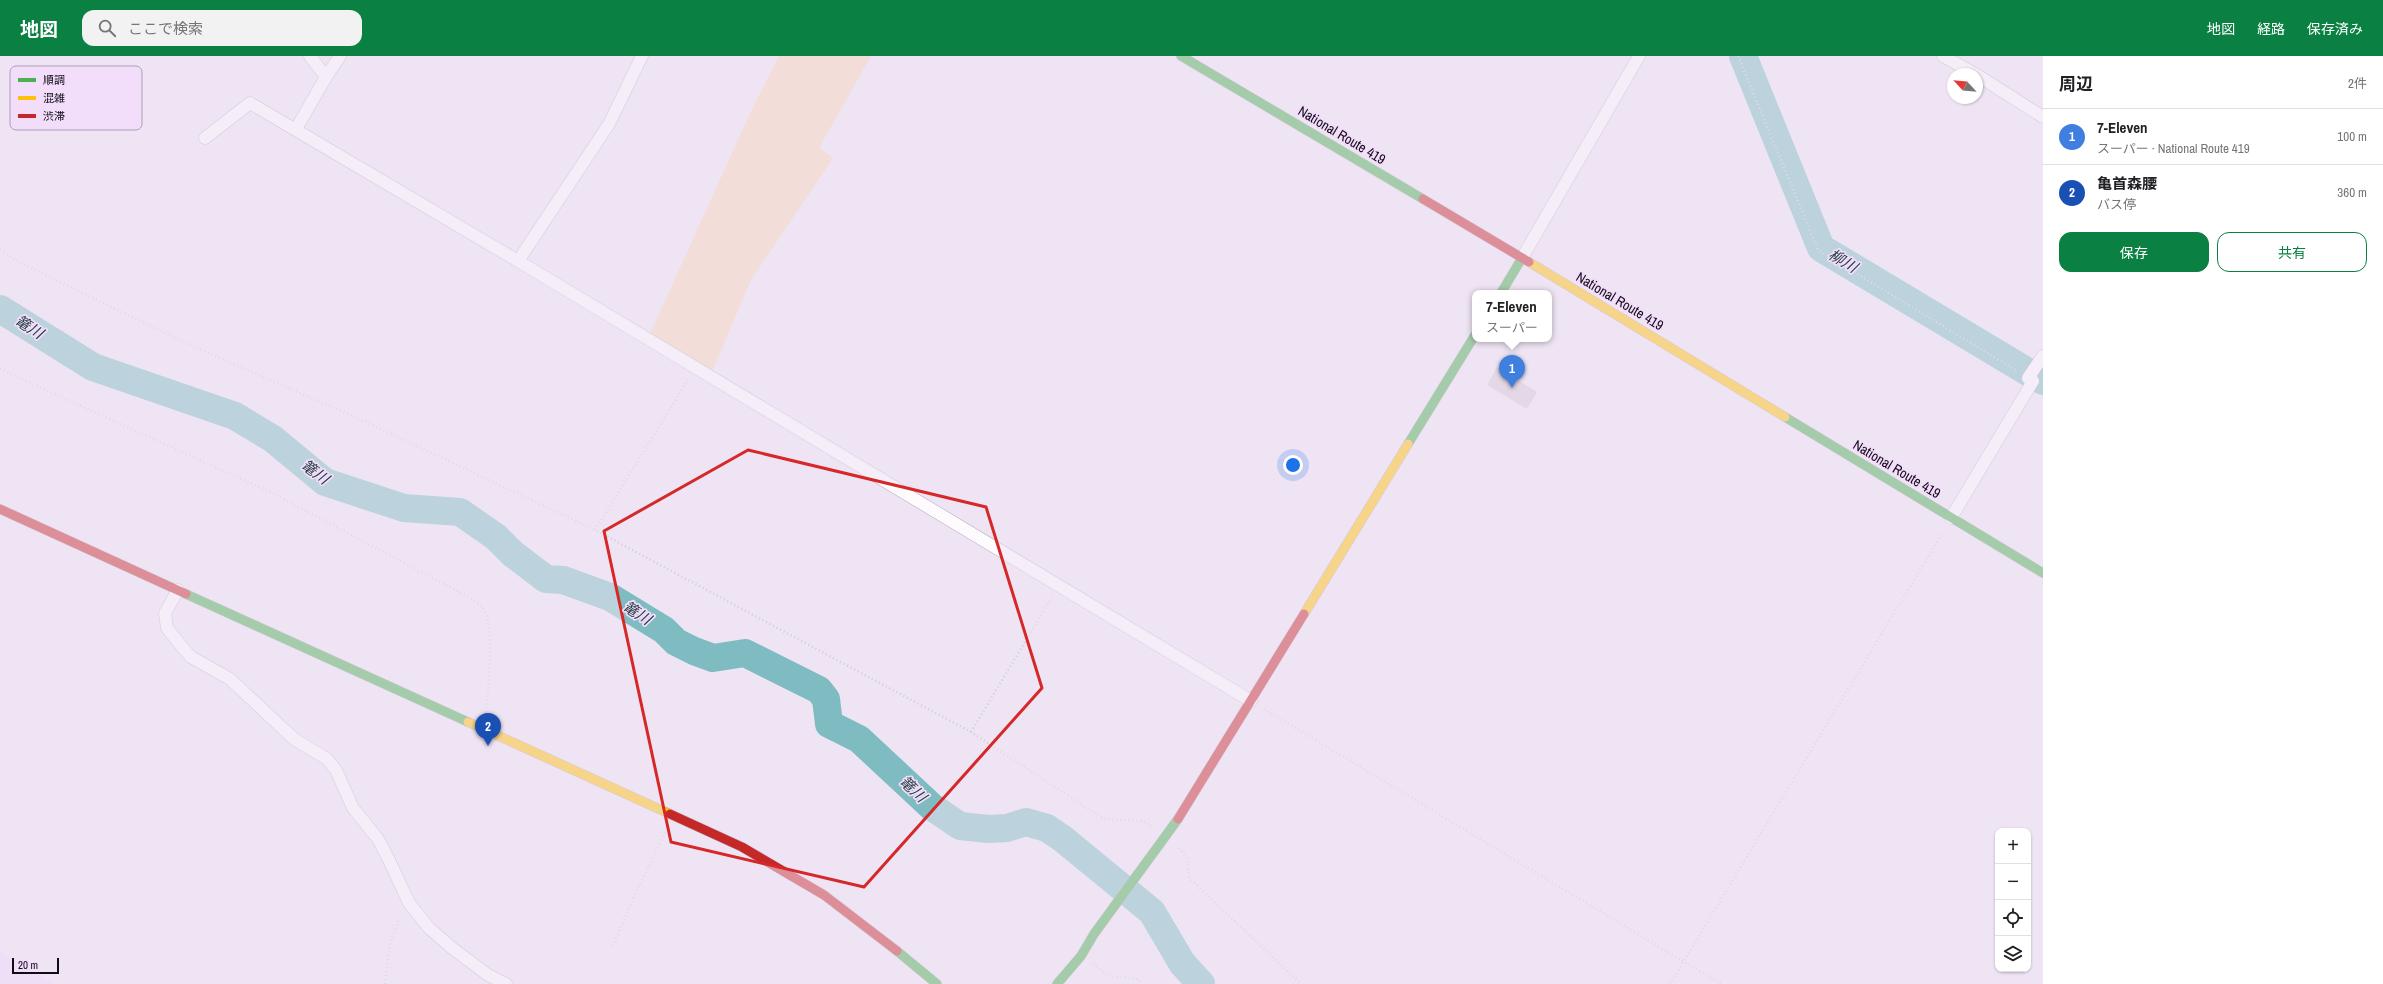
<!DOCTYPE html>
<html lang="ja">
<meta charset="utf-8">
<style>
:root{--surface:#fff;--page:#f2f2f2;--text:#202124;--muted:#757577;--line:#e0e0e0;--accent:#0b8043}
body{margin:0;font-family:"Archivo Narrow","Noto Sans JP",sans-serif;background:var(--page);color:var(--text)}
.controls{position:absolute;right:12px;bottom:12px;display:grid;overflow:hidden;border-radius:8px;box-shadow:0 1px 3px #0004}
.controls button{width:36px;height:36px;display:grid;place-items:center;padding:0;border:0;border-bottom:1px solid var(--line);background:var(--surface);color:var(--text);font:20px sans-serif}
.compass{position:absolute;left:1947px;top:12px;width:36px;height:36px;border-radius:50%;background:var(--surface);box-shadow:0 1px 3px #0004;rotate:296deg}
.scale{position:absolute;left:12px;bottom:10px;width:47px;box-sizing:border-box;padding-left:4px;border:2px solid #130a17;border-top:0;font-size:11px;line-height:14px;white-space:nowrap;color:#130a17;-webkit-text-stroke:3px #f2ddfb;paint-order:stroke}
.you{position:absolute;left:1293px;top:409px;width:14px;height:14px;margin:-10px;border:3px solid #fff;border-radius:50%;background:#1a73e8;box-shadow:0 0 0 6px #1a73e833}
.badge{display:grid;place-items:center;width:26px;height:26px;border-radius:50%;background:var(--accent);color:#fff;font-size:13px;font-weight:700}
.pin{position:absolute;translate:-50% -33px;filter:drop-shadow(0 1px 2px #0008)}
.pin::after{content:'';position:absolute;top:21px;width:14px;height:12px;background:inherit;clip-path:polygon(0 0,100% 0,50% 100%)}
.popup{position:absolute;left:1472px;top:234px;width:80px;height:52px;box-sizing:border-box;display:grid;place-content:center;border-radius:8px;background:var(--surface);filter:drop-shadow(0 1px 3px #0005);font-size:13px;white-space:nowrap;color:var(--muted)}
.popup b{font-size:15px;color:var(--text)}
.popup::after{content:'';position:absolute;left:50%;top:100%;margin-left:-8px;border:8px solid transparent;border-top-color:var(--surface)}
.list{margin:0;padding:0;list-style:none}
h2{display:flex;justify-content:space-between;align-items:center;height:52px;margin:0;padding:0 16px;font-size:17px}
h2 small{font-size:13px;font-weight:400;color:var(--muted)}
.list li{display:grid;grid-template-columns:26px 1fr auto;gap:12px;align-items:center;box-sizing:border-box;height:56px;padding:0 16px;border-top:1px solid var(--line)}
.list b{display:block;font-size:15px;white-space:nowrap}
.list p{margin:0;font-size:13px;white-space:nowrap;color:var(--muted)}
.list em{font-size:13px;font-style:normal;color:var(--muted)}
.actions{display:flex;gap:8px;padding:12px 16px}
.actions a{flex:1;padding:9px 0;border:1px solid var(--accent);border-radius:12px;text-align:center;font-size:14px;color:var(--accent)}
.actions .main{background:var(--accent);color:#fff}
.icon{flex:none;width:22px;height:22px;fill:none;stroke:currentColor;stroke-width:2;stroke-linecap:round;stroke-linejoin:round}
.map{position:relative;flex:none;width:2043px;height:928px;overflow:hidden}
header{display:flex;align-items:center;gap:24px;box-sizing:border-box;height:56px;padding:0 20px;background:var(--accent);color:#fff}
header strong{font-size:19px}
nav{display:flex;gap:22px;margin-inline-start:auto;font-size:14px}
.search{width:280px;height:36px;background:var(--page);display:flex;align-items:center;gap:10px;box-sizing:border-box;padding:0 14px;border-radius:12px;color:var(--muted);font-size:15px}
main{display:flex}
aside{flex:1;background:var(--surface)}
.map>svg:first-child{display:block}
.built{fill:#eed8f8}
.green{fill:#f8d6b5}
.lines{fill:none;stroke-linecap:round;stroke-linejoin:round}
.river{stroke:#7ebcc1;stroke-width:28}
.building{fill:#d7cbd7}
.street-casing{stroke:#b4aab8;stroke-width:13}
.fast-casing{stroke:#b4aab8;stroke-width:10}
.slow-casing{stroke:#b4aab8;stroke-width:10}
.jam-casing{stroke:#b4aab8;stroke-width:10}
.path{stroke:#d0cdd2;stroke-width:2.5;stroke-dasharray:1 3;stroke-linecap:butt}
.street{stroke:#fdfbfd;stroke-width:12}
.fast{stroke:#4caf50;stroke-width:9}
.slow{stroke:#ffc107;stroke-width:9}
.jam{stroke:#c62828;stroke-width:9}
.marked{fill:none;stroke:#d62828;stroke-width:3;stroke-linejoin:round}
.labels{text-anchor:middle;stroke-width:3.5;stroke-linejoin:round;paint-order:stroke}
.street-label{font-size:14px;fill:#130a17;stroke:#f2ddfb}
.water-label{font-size:15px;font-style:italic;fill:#1a3838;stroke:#f2ddfb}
.key{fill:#f2ddfb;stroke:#af9eb7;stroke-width:1}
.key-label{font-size:11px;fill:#130a17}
</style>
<header>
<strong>地図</strong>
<div class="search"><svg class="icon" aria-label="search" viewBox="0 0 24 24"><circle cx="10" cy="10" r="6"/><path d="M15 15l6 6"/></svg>ここで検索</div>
<nav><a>地図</a><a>経路</a><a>保存済み</a></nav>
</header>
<main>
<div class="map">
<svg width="2043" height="928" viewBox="0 0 2043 928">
<rect width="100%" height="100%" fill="#efe4f4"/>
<!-- built -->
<path class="built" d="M 0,895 L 54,928 L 0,928 Z"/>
<!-- green -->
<path class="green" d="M 779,0 L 871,0 L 819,92 L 833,102 L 751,224 L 712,316 L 650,278 L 751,55 Z"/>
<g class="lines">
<!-- river -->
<g class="river">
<path d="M 1743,0 L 1821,192 L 2043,325"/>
<path d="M 0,253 L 93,311 L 235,360 L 273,383 L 325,426 L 404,452 L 460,456 L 496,481 L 513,498 L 546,523 L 563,524 L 610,541 L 664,574 L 676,586 L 694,595 L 713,602 L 745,597 L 819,634 L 826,643 L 829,668 L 859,683 L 932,751 L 960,770 L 989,773 L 1007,772 L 1026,766 L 1047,772 L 1063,783 L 1152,856 L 1182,907 L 1201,928"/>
</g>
</g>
<!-- building -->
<path class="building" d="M 1497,311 L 1537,336 L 1527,353 L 1487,329 Z"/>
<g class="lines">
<defs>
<g id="street">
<path d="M 1943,0 L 1975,18"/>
<path d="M 1977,19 L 2043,61"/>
<path d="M 326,21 L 340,0"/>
<path d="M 296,73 L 326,21 L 310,0"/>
<path d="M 205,82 L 250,47 L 518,205 L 1251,645"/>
<path d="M 1522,202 L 1639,0"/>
<path d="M 518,205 L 609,68 L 642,0"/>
<path d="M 1951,462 L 2033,325 L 2028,322 L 2043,300"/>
<path d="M 178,534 L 165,557 L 167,572 L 183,592 L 191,601 L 230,623 L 294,683 L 327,703 L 336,714 L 353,752 L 378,783 L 389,804 L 409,847 L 429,872 L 452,892 L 488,919 L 506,928"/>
</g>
<g id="fast">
<path d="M 1181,0 L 1423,143"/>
<path d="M 1501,237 L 1522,202"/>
<path d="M 1785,361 L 2043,517"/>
<path d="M 1408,388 L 1475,279"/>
<path d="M 186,538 L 468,666"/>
<path d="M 897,895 L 937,928"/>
<path d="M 1057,928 L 1081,900 L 1094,878 L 1178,763"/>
</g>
<g id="slow">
<path d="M 1529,206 L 1785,361"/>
<path d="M 1304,558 L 1408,388"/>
<path d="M 468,666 L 670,758"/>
</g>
<g id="jam">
<path d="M 1423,143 L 1529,206"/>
<path d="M 0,453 L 186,538"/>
<path d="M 670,758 L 742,791 L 824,839 L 897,895"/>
<path d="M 1178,763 L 1304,558"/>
</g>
</defs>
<!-- street casing -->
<use href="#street" class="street-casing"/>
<!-- fast casing -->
<use href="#fast" class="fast-casing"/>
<!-- slow casing -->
<use href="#slow" class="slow-casing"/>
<!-- jam casing -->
<use href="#jam" class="jam-casing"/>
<!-- path -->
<g class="path">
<path d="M 1738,0 L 1818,194 L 2017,315"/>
<path d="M 0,194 L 23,208 L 188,288 L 364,365 L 595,474 L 971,676 L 1104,763 L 1143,765 L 1154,771"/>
<path d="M 0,313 L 270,436 L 467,540 C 472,543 478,547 482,551 C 496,566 488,636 486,656"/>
<path d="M 595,474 L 689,322"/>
<path d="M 1264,653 L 1721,928"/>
<path d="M 971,676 L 1052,541"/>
<path d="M 1179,792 L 1188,803 L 1189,822 L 1301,928"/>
<path d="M 613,890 L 633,843 L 666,774"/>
<path d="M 1093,908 L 1111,921 L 1136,922 L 1142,928"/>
<path d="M 385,928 L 390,887 L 401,859"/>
<path d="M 1670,928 L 1943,476"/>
</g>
<!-- street -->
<use href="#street" class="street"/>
<!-- fast -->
<use href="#fast" class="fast"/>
<!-- slow -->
<use href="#slow" class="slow"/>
<!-- jam -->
<use href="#jam" class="jam"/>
</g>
<!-- marked area -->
<path d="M0 0H2043V928H0ZM 748,394 L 986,451 L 1042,632 L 864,831 L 671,786 L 604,475 Z" fill="#efe4f4" fill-opacity=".55" fill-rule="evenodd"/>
<path class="marked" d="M 748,394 L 986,451 L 1042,632 L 864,831 L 671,786 L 604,475 Z"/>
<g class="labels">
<!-- street labels -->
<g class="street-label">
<text transform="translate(1342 79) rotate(31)" y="5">National Route 419</text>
<text transform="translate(1620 245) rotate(31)" y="5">National Route 419</text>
<text transform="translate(1897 413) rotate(31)" y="5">National Route 419</text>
</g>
<!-- water labels -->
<g class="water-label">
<text transform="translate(1843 205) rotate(31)" y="5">柳川</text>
<text transform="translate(29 271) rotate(32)" y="5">篭川</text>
<text transform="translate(315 416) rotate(36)" y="5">篭川</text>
<text transform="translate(637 557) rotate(32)" y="5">篭川</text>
<text transform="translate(913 733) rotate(43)" y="5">篭川</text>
</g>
</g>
<!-- legend -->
<rect x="10" y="10" width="132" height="64" rx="6" class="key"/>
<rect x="18" y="22" width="18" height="4" fill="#4caf50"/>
<rect x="18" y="40" width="18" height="4" fill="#ffc107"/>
<rect x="18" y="58" width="18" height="4" fill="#c62828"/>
<g class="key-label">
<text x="43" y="28">順調</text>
<text x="43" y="46">混雑</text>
<text x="43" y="64">渋滞</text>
</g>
</svg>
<div class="controls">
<button>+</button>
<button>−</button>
<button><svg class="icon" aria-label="locate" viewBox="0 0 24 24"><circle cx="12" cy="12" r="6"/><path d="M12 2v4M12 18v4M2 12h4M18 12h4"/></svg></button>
<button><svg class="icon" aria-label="layers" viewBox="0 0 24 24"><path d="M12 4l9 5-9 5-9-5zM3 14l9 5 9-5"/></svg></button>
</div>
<svg class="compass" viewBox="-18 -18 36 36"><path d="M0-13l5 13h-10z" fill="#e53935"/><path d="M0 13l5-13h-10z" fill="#757577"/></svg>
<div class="scale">20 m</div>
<div class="you"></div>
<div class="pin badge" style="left:1512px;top:332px;background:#3f7fe0">1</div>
<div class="popup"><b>7-Eleven</b>スーパー</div>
<div class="pin badge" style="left:488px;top:690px;background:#1a4fb4">2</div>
</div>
<aside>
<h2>周辺<small>2件</small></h2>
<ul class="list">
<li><span class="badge" style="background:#3f7fe0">1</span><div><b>7-Eleven</b><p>スーパー · National Route 419</p></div><em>100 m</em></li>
<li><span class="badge" style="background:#1a4fb4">2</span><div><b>亀首森腰</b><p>バス停</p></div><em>360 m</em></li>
</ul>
<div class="actions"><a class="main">保存</a><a>共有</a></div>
</aside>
</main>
